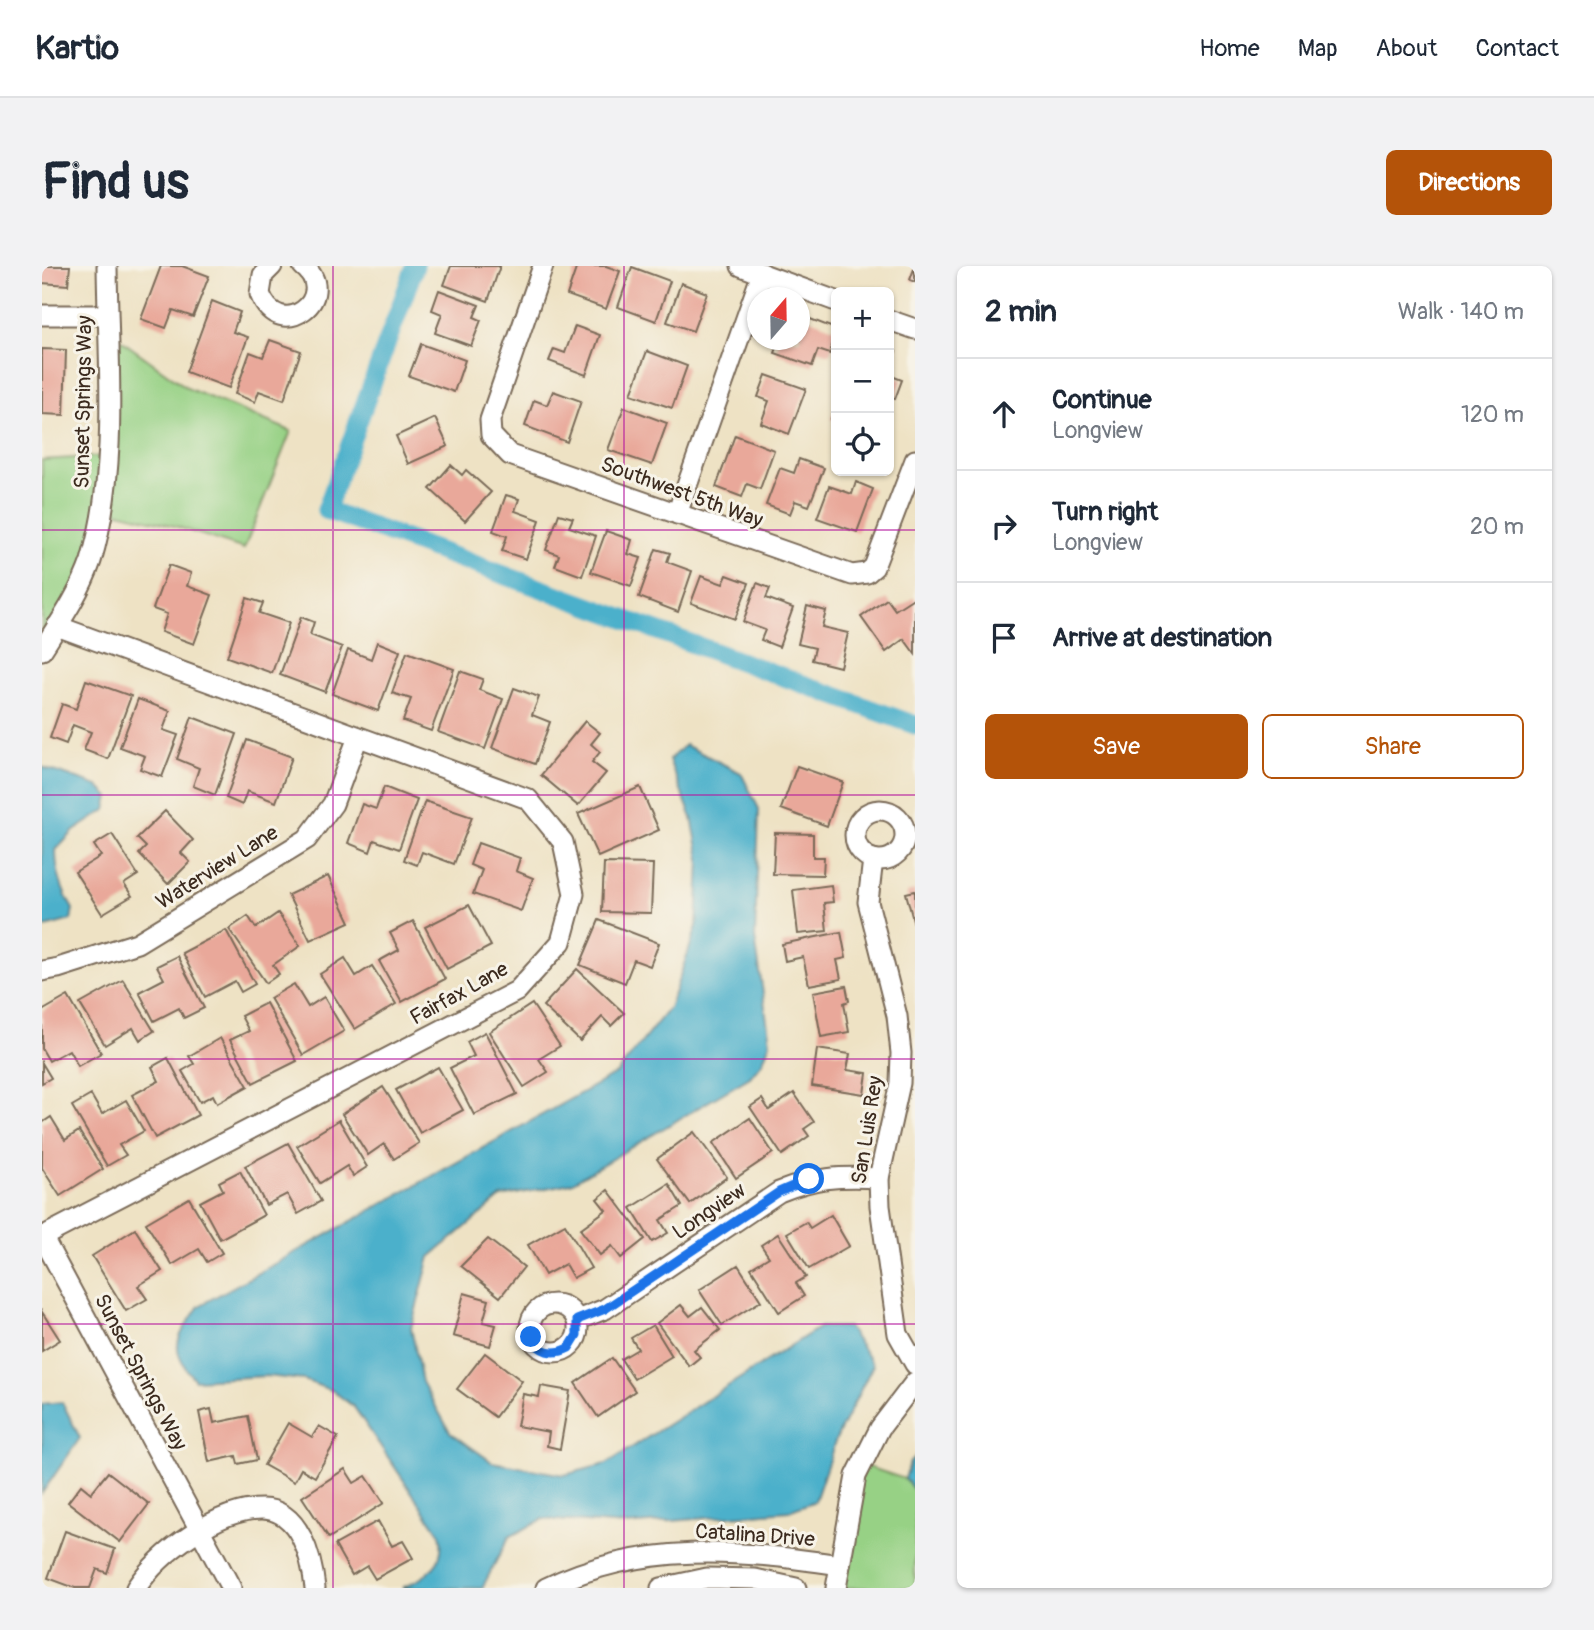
<!DOCTYPE html>
<meta charset="utf-8">
<style>
:root{--surface:#fff;--page:#f2f2f3;--text:#1f2937;--muted:#747a83;--line:#e0e1e3;--accent:#b45309}
body{margin:0;font-family:Pangolin,sans-serif;background:var(--page);color:var(--text)}
.controls{position:absolute;right:21px;top:21px;display:grid;overflow:hidden;border-radius:10px;box-shadow:0 2px 5px #0004}
.controls button{width:63px;height:63px;display:grid;place-items:center;padding:0;border:0;border-bottom:2px solid var(--line);background:var(--surface);color:var(--text);font:35px sans-serif}
.compass{position:absolute;left:705px;top:21px;width:63px;height:63px;border-radius:50%;background:var(--surface);box-shadow:0 2px 5px #0004;rotate:20deg}
.stop{position:absolute;width:21px;height:21px;margin:-16px;border:5px solid #1a73e8;border-radius:50%;background:#fff}
.stop.end{background:#1a73e8;border-color:#fff;box-shadow:0 2px 7px #0008}
.list{margin:0;padding:0;list-style:none}
h2{display:flex;justify-content:space-between;align-items:center;height:91px;margin:0;padding:0 28px;font-size:30px}
h2 small{font-size:23px;font-weight:400;color:var(--muted)}
.list li{display:grid;grid-template-columns:46px 1fr auto;gap:21px;align-items:center;box-sizing:border-box;height:112px;padding:0 28px;border-top:2px solid var(--line)}
.list b{display:block;font-size:26px;white-space:nowrap}
.list p{margin:0;font-size:23px;white-space:nowrap;color:var(--muted)}
.list em{font-size:23px;font-style:normal;color:var(--muted)}
.actions{display:flex;gap:14px;padding:21px 28px}
.actions a{flex:1;padding:16px 0;border:2px solid var(--accent);border-radius:10px;text-align:center;font-size:24px;color:var(--accent)}
.actions .main{background:var(--accent);color:#fff}
.icon{flex:none;width:38px;height:38px;fill:none;stroke:currentColor;stroke-width:2;stroke-linecap:round;stroke-linejoin:round}
.map{position:relative;flex:none;width:873px;height:1322px;overflow:hidden;border-radius:10px}
header{display:flex;align-items:center;gap:42px;box-sizing:border-box;height:98px;padding:0 35px;background:var(--surface);border-bottom:2px solid var(--line)}
header strong{font-size:33px}
nav{display:flex;gap:38px;margin-inline-start:auto;font-size:24px}
.intro{display:flex;align-items:center;justify-content:space-between;box-sizing:border-box;height:168px;padding:0 42px}
h1{margin:0;font-size:49px}
.button{padding:18px 32px;border-radius:10px;background:var(--accent);color:#fff;font-size:24px;font-weight:700}
main{display:flex;gap:42px;padding:0 42px}
aside{flex:1;background:var(--surface);border-radius:10px;box-shadow:0 2px 5px #0004}
.map>svg:first-child{display:block}
.green{fill:#97d185;stroke:#697e52;stroke-width:2}
.water{fill:#4cb0cb;stroke:#446d74;stroke-width:2}
.lines{fill:none;stroke-linecap:round;stroke-linejoin:round}
.canal{stroke:#4cb0cb;stroke-width:19}
.building{fill:#e9a89a}
.minor-casing{stroke:#7a6a58;stroke-width:23}
.minor{stroke:#fff;stroke-width:19}
.route{stroke:#1a73e8;stroke-width:9}
.grid{fill:none;stroke:#b5179e;stroke-width:2;stroke-opacity:0.55}
.labels{text-anchor:middle;stroke-width:6;stroke-linejoin:round;paint-order:stroke}
.street-label{font-size:21px;fill:#3b2a1e;stroke:#f7f3e8}
</style>
<header>
<strong>Kartio</strong>
<nav><a>Home</a><a>Map</a><a>About</a><a>Contact</a></nav>
</header>
<div class="intro"><h1>Find us</h1><a class="button">Directions</a></div>
<main>
<div class="map">
<svg width="873" height="1322" viewBox="0 0 873 1322">
<rect width="100%" height="100%" fill="#f7f3e8"/>
<filter id="ink" filterUnits="userSpaceOnUse"><feTurbulence type="fractalNoise" baseFrequency=".0143" numOctaves="2"/><feDisplacementMap in="SourceGraphic" scale="14" xChannelSelector="R" yChannelSelector="G"/><feConvolveMatrix kernelMatrix="1 2 1 2 8 2 1 2 1" color-interpolation-filters="sRGB"/></filter>
<filter id="wash" filterUnits="userSpaceOnUse"><feTurbulence type="fractalNoise" baseFrequency=".00686" numOctaves="4" result="noise"/><feDisplacementMap in="SourceGraphic" scale="28" xChannelSelector="R" yChannelSelector="G"/><feGaussianBlur stdDeviation="1.57" result="paint"/><feColorMatrix in="noise" values="0 0 0 0 0 0 0 0 0 0 0 0 0 0 0 0 0 1.4 0 .05"/><feComposite in="paint" operator="in"/></filter>
<g filter="url(#wash)">
<rect width="100%" height="100%" fill="#eee2c4"/>
<!-- green -->
<g class="green">
<path d="M 65,64 L 147,123 L 249,165 L 202,283 L 133,260 L 61,242 L 48,295 L 0,384 L 0,194 L 65,190 Z"/>
<path d="M 820,1199 L 863,1213 L 873,1225 L 873,1322 L 794,1322 Z"/>
</g>
<!-- water -->
<g class="water">
<path d="M 643,479 L 699,507 L 717,543 L 713,672 L 728,776 L 721,795 L 708,811 L 529,917 L 459,931 L 388,991 L 369,1062 L 380,1116 L 408,1166 L 450,1196 L 522,1209 L 564,1198 L 778,1061 L 806,1061 L 831,1099 L 794,1173 L 773,1235 L 747,1245 L 584,1259 L 501,1253 L 467,1271 L 440,1322 L 360,1322 C 385,1311 405,1298 398,1268 L 312,1141 L 291,1125 L 262,1114 L 224,1110 L 153,1114 C 124,1081 136,1072 157,1040 L 575,807 L 627,742 L 655,660 L 658,593 L 650,552 L 627,494 Z"/>
<path d="M 0,501 L 56,520 L 67,531 L 64,544 L 32,565 L 14,584 C 14,606 19,624 31,643 L 29,654 L 0,662 Z"/>
<path d="M 20,1136 L 38,1172 L 0,1227 L 0,1138 Z"/>
<path d="M 873,1192 L 873,1225 L 863,1213 L 868,1196 Z"/>
</g>
<g class="lines">
<!-- canal -->
<path class="canal" d="M 373,0 L 284,244 L 873,459"/>
</g>
<g id="blocks">
<!-- building -->
<g class="building">
<path d="M 0,0 L 28,0 L 26,19 L 0,17 Z"/>
<path d="M 119,0 L 140,0 L 167,10 L 151,51 L 131,44 L 124,62 L 99,53 Z"/>
<path d="M 409,0 L 458,0 L 446,35 L 402,19 Z"/>
<path d="M 535,0 L 564,0 L 578,5 L 564,43 L 525,29 Z"/>
<path d="M 873,0 L 873,16 L 868,14 Z"/>
<path d="M 590,1 L 628,15 L 614,55 L 576,41 Z"/>
<path d="M 639,17 L 665,27 L 651,65 L 625,56 Z"/>
<path d="M 397,24 L 437,39 L 432,51 L 439,54 L 429,80 L 393,67 L 400,48 L 390,44 Z"/>
<path d="M 170,35 L 198,46 L 191,66 L 206,71 L 187,122 L 144,106 Z"/>
<path d="M 758,49 L 794,63 L 788,88 L 776,84 L 770,100 L 733,87 L 738,74 L 758,74 Z"/>
<path d="M 533,60 L 558,69 L 544,109 L 507,95 L 512,83 L 523,87 Z"/>
<path d="M 228,74 L 259,85 L 242,134 L 217,125 L 213,136 L 193,128 L 208,86 L 221,91 Z"/>
<path d="M 379,78 L 423,94 L 412,126 L 367,110 Z"/>
<path d="M 0,83 L 24,84 L 22,149 L 0,148 Z"/>
<path d="M 847,83 L 854,85 L 847,105 Z"/>
<path d="M 605,85 L 645,100 L 630,142 L 589,128 Z"/>
<path d="M 724,109 L 764,123 L 747,168 L 719,157 L 727,135 L 716,131 Z"/>
<path d="M 847,109 L 860,114 L 853,133 L 847,131 Z"/>
<path d="M 511,125 L 539,135 L 525,176 L 483,160 L 492,134 L 505,139 Z"/>
<path d="M 794,139 L 794,156 L 789,153 Z"/>
<path d="M 582,141 L 625,157 L 610,199 L 566,184 Z"/>
<path d="M 393,152 L 406,180 L 366,198 L 354,170 Z"/>
<path d="M 693,169 L 732,184 L 718,223 L 705,218 L 700,231 L 674,221 Z"/>
<path d="M 757,193 L 782,202 L 767,240 L 753,235 L 748,248 L 724,239 L 738,202 L 752,207 Z"/>
<path d="M 409,199 L 420,209 L 424,204 L 449,226 L 423,255 L 388,223 Z"/>
<path d="M 814,216 L 831,223 L 815,266 L 775,252 L 787,220 L 810,228 Z"/>
<path d="M 464,229 L 477,233 L 473,245 L 498,254 L 484,293 L 460,285 L 465,270 L 451,265 Z"/>
<path d="M 517,248 L 531,252 L 527,261 L 554,270 L 540,310 L 513,300 L 517,289 L 504,284 Z"/>
<path d="M 564,265 L 590,274 L 586,288 L 599,292 L 589,320 L 549,306 Z"/>
<path d="M 614,283 L 628,287 L 625,296 L 650,305 L 636,346 L 597,331 Z"/>
<path d="M 127,299 L 149,307 L 145,320 L 170,329 L 152,378 L 119,366 L 125,348 L 111,343 Z"/>
<path d="M 685,309 L 707,317 L 693,353 L 649,337 L 659,310 L 681,318 Z"/>
<path d="M 715,317 L 728,322 L 724,332 L 751,342 L 737,381 L 719,374 L 723,364 L 701,356 Z"/>
<path d="M 873,331 L 873,388 L 862,373 L 844,386 L 819,351 L 845,333 L 853,344 Z"/>
<path d="M 205,332 L 221,337 L 217,347 L 247,357 L 230,407 L 185,391 Z"/>
<path d="M 765,340 L 784,345 L 780,361 L 806,367 L 798,401 L 770,394 L 773,382 L 756,378 Z"/>
<path d="M 259,351 L 272,356 L 268,369 L 300,381 L 283,426 L 238,409 Z"/>
<path d="M 335,376 L 358,385 L 336,445 L 290,428 L 306,384 L 329,393 Z"/>
<path d="M 365,386 L 412,403 L 389,465 L 361,455 L 369,433 L 350,427 Z"/>
<path d="M 418,405 L 441,413 L 437,424 L 461,433 L 443,483 L 396,466 Z"/>
<path d="M 44,414 L 89,430 L 66,493 L 42,484 L 49,466 L 31,459 L 24,478 L 8,472 L 20,438 L 34,443 Z"/>
<path d="M 472,422 L 497,431 L 490,449 L 508,456 L 493,498 L 450,482 Z"/>
<path d="M 96,433 L 128,445 L 121,464 L 136,469 L 120,511 L 98,503 L 103,490 L 78,481 Z"/>
<path d="M 150,451 L 195,468 L 173,529 L 151,520 L 157,502 L 135,493 Z"/>
<path d="M 543,455 L 558,467 L 549,478 L 558,486 L 550,496 L 564,507 L 536,540 L 499,509 Z"/>
<path d="M 205,474 L 250,491 L 234,536 L 205,525 L 200,539 L 184,532 Z"/>
<path d="M 755,500 L 801,516 L 785,560 L 739,543 Z"/>
<path d="M 342,521 L 375,534 L 357,583 L 332,574 L 328,586 L 306,577 L 320,538 L 334,543 Z"/>
<path d="M 598,521 L 617,564 L 556,591 L 536,548 Z"/>
<path d="M 383,535 L 430,551 L 412,598 L 380,586 L 375,599 L 362,594 Z"/>
<path d="M 123,545 L 151,574 L 139,587 L 148,596 L 126,618 L 97,588 L 104,581 L 95,572 Z"/>
<path d="M 733,567 L 771,568 L 771,591 L 782,591 L 781,609 L 731,608 Z"/>
<path d="M 70,568 L 96,609 L 82,618 L 90,630 L 60,648 L 33,606 L 59,590 L 52,579 Z"/>
<path d="M 436,577 L 478,592 L 474,605 L 491,612 L 479,645 L 431,628 L 440,604 L 428,599 Z"/>
<path d="M 562,597 L 611,598 L 609,647 L 560,646 Z"/>
<path d="M 286,610 L 308,656 L 268,674 L 246,629 Z"/>
<path d="M 789,619 L 791,636 L 782,637 L 785,665 L 756,668 L 751,624 Z"/>
<path d="M 873,625 L 873,658 L 872,658 L 864,627 Z"/>
<path d="M 427,639 L 449,680 L 405,703 L 383,661 Z"/>
<path d="M 236,647 L 258,680 L 231,699 L 237,708 L 224,717 L 187,663 L 206,650 L 214,662 Z"/>
<path d="M 557,654 L 617,677 L 608,700 L 592,694 L 583,717 L 538,699 Z"/>
<path d="M 371,655 L 403,713 L 360,736 L 337,695 L 357,684 L 348,667 Z"/>
<path d="M 184,664 L 213,718 L 199,726 L 193,715 L 163,731 L 140,687 Z"/>
<path d="M 799,666 L 804,692 L 795,694 L 799,713 L 767,719 L 761,691 L 743,695 L 740,678 Z"/>
<path d="M 135,690 L 162,742 L 142,752 L 137,742 L 112,755 L 97,726 L 122,713 L 115,700 Z"/>
<path d="M 303,692 L 314,710 L 330,700 L 354,738 L 313,763 L 278,708 Z"/>
<path d="M 535,703 L 582,747 L 569,760 L 560,751 L 538,775 L 501,740 Z"/>
<path d="M 81,714 L 112,765 L 98,774 L 91,762 L 63,779 L 38,738 Z"/>
<path d="M 252,718 L 266,741 L 282,731 L 302,765 L 261,789 L 228,732 Z"/>
<path d="M 804,720 L 807,735 L 802,737 L 807,766 L 779,771 L 771,726 Z"/>
<path d="M 26,730 L 59,787 L 36,800 L 27,784 L 7,795 L 0,783 L 0,745 Z"/>
<path d="M 224,737 L 255,795 L 211,817 L 188,774 L 207,765 L 199,750 Z"/>
<path d="M 490,738 L 518,780 L 497,793 L 506,806 L 482,821 L 447,766 Z"/>
<path d="M 443,766 L 475,828 L 432,849 L 408,802 L 432,790 L 425,776 Z"/>
<path d="M 178,772 L 206,820 L 175,837 L 171,829 L 158,836 L 140,805 L 152,798 L 147,790 Z"/>
<path d="M 775,783 L 808,788 L 805,804 L 825,807 L 822,828 L 770,820 Z"/>
<path d="M 126,792 L 156,849 L 113,872 L 90,829 L 117,815 L 110,801 Z"/>
<path d="M 0,797 L 9,812 L 0,817 Z"/>
<path d="M 396,801 L 421,844 L 378,867 L 354,824 Z"/>
<path d="M 341,821 L 377,877 L 352,893 L 342,878 L 326,889 L 300,848 Z"/>
<path d="M 752,827 L 772,856 L 762,863 L 767,870 L 740,889 L 708,841 L 720,833 L 727,844 Z"/>
<path d="M 49,829 L 60,848 L 84,834 L 102,865 L 77,879 L 84,889 L 65,900 L 30,840 Z"/>
<path d="M 9,851 L 23,874 L 37,865 L 61,903 L 18,930 L 0,902 L 0,857 Z"/>
<path d="M 708,852 L 731,887 L 694,912 L 671,877 Z"/>
<path d="M 297,854 L 325,901 L 311,910 L 305,900 L 278,917 L 255,880 Z"/>
<path d="M 652,866 L 685,911 L 648,938 L 615,893 Z"/>
<path d="M 246,877 L 279,935 L 256,948 L 245,928 L 224,939 L 203,900 Z"/>
<path d="M 198,905 L 222,949 L 178,973 L 158,936 L 181,924 L 177,916 Z"/>
<path d="M 627,918 L 640,940 L 618,954 L 626,967 L 610,976 L 589,942 Z"/>
<path d="M 566,924 L 603,973 L 579,992 L 570,980 L 558,989 L 538,963 L 564,944 L 555,933 Z"/>
<path d="M 147,932 L 180,987 L 165,996 L 157,983 L 130,999 L 104,957 Z"/>
<path d="M 789,949 L 807,980 L 767,1003 L 745,967 L 764,956 L 768,962 Z"/>
<path d="M 523,958 L 549,1002 L 531,1012 L 523,998 L 503,1009 L 486,979 Z"/>
<path d="M 93,963 L 120,1005 L 96,1020 L 105,1033 L 84,1045 L 50,990 Z"/>
<path d="M 736,968 L 764,1011 L 754,1017 L 762,1030 L 737,1046 L 709,1002 L 727,991 L 719,979 Z"/>
<path d="M 446,973 L 482,1001 L 458,1031 L 419,1000 Z"/>
<path d="M 696,999 L 719,1035 L 680,1059 L 657,1024 Z"/>
<path d="M 422,1027 L 447,1034 L 441,1056 L 454,1059 L 448,1080 L 411,1070 Z"/>
<path d="M 639,1039 L 648,1050 L 660,1041 L 678,1064 L 652,1084 L 658,1091 L 647,1100 L 615,1057 Z"/>
<path d="M 0,1046 L 18,1074 L 0,1085 Z"/>
<path d="M 611,1059 L 630,1090 L 592,1113 L 579,1093 L 596,1083 L 589,1072 Z"/>
<path d="M 443,1087 L 480,1115 L 453,1151 L 415,1123 Z"/>
<path d="M 570,1092 L 593,1125 L 556,1151 L 533,1117 Z"/>
<path d="M 499,1120 L 528,1125 L 518,1183 L 505,1180 L 507,1166 L 475,1160 L 481,1128 L 497,1131 Z"/>
<path d="M 169,1143 L 172,1157 L 206,1150 L 215,1194 L 196,1198 L 194,1190 L 167,1196 L 157,1146 Z"/>
<path d="M 246,1157 L 270,1171 L 277,1160 L 296,1171 L 273,1211 L 259,1203 L 252,1216 L 222,1199 Z"/>
<path d="M 303,1203 L 312,1217 L 324,1210 L 342,1237 L 287,1272 L 260,1231 Z"/>
<path d="M 66,1206 L 107,1238 L 78,1276 L 26,1236 L 39,1219 L 49,1227 Z"/>
<path d="M 336,1255 L 350,1280 L 361,1275 L 371,1292 L 333,1313 L 325,1300 L 310,1309 L 293,1279 Z"/>
<path d="M 23,1265 L 73,1283 L 65,1307 L 55,1303 L 48,1322 L 33,1322 L 6,1312 Z"/>
</g>
</g>
</g>
<g filter="url(#ink)">
<use href="#blocks" fill-opacity="0" stroke="#7a6a58" stroke-width="2"/>
<g class="lines">
<defs>
<g id="minor">
<path d="M 230,0 L 221,9 L 218,28 C 238,79 299,30 261,0"/>
<path d="M 501,0 L 448,154 L 449,169 L 468,189 L 810,309 L 825,307 L 832,301 L 873,194"/>
<path d="M 699,0 L 794,35"/>
<path d="M 0,49 L 65,49"/>
<path d="M 847,54 L 873,63"/>
<path d="M 635,248 L 720,7"/>
<path d="M 0,384 C 18,356 38,327 49,295 C 77,204 66,94 65,0"/>
<circle cx="838" cy="569" r="25"/>
<path d="M 831,593 L 826,636 L 855,750 L 859,787 L 858,817 L 837,912 L 838,940 L 856,1068 L 873,1098"/>
<path d="M 0,705 L 16,702 L 95,677 L 265,573 L 291,538 L 316,471"/>
<path d="M 0,970 L 189,1322"/>
<path d="M 0,971 L 475,725 L 519,676 L 532,628 L 521,576 L 486,533 L 15,360"/>
<circle cx="512" cy="1062" r="24"/>
<path d="M 535,1054 L 563,1043 L 737,926 C 774,911 797,910 837,912"/>
<path d="M 94,1322 C 117,1287 175,1243 220,1243 C 258,1243 270,1293 273,1322"/>
<path d="M 504,1322 C 600,1275 696,1284 798,1299"/>
<path d="M 619,1322 L 665,1312 L 713,1313 L 754,1322"/>
<path d="M 794,1322 L 814,1210 L 838,1162 L 873,1116"/>
</g>
</defs>
<!-- minor casing -->
<use href="#minor" class="minor-casing"/>
<!-- minor -->
<use href="#minor" class="minor"/>
</g>
</g>
<g class="lines" filter="url(#ink)">
<!-- route -->
<path class="route" d="M 489,1071 C 497,1086 511,1090 527,1082 L 535,1069 L 535,1054 L 563,1043 L 737,926 L 767,913"/>
</g>
<!-- grid -->
<path class="grid" d="M 291,0 L 291,1322M 582,0 L 582,1322M 0,264 L 873,264M 0,529 L 873,529M 0,793 L 873,793M 0,1058 L 873,1058"/>
<g class="labels">
<!-- street labels -->
<g class="street-label">
<text transform="translate(41 136) rotate(-89)" y="7">Sunset Springs Way</text>
<text transform="translate(640 226) rotate(20)" y="7">Southwest 5th Way</text>
<text transform="translate(175 601) rotate(-32)" y="7">Waterview Lane</text>
<text transform="translate(417 727) rotate(-29)" y="7">Fairfax Lane</text>
<text transform="translate(825 864) rotate(-81)" y="7">San Luis Rey</text>
<text transform="translate(667 945) rotate(-34)" y="7">Longview</text>
<text transform="translate(99 1106) rotate(62)" y="7">Sunset Springs Way</text>
<text transform="translate(713 1269) rotate(4)" y="7">Catalina Drive</text>
</g>
</g>
</svg>
<div class="controls">
<button>+</button>
<button>−</button>
<button><svg class="icon" aria-label="locate" viewBox="0 0 24 24"><circle cx="12" cy="12" r="6"/><path d="M12 2v4M12 18v4M2 12h4M18 12h4"/></svg></button>
</div>
<svg class="compass" viewBox="-18 -18 36 36"><path d="M0-13l5 13h-10z" fill="#e53935"/><path d="M0 13l5-13h-10z" fill="#747a83"/></svg>
<div class="stop" style="left:767px;top:913px"></div>
<div class="stop end" style="left:489px;top:1071px"></div>
</div>
<aside>
<h2>2 min<small>Walk · 140 m</small></h2>
<ul class="list">
<li><svg class="icon" aria-label="ahead" viewBox="0 0 24 24"><path d="M12 20V5M6 11l6-6 6 6"/></svg><div><b>Continue</b><p>Longview</p></div><em>120 m</em></li>
<li><svg class="icon" aria-label="right" viewBox="0 0 24 24"><path d="M7 20v-9h11M14 6l5 5-5 5"/></svg><div><b>Turn right</b><p>Longview</p></div><em>20 m</em></li>
<li><svg class="icon" aria-label="arrive" viewBox="0 0 24 24"><path d="M6 21V4h12l-3 4 3 4H6"/></svg><div><b>Arrive at destination</b></div></li>
</ul>
<div class="actions"><a class="main">Save</a><a>Share</a></div>
</aside>
</main>
